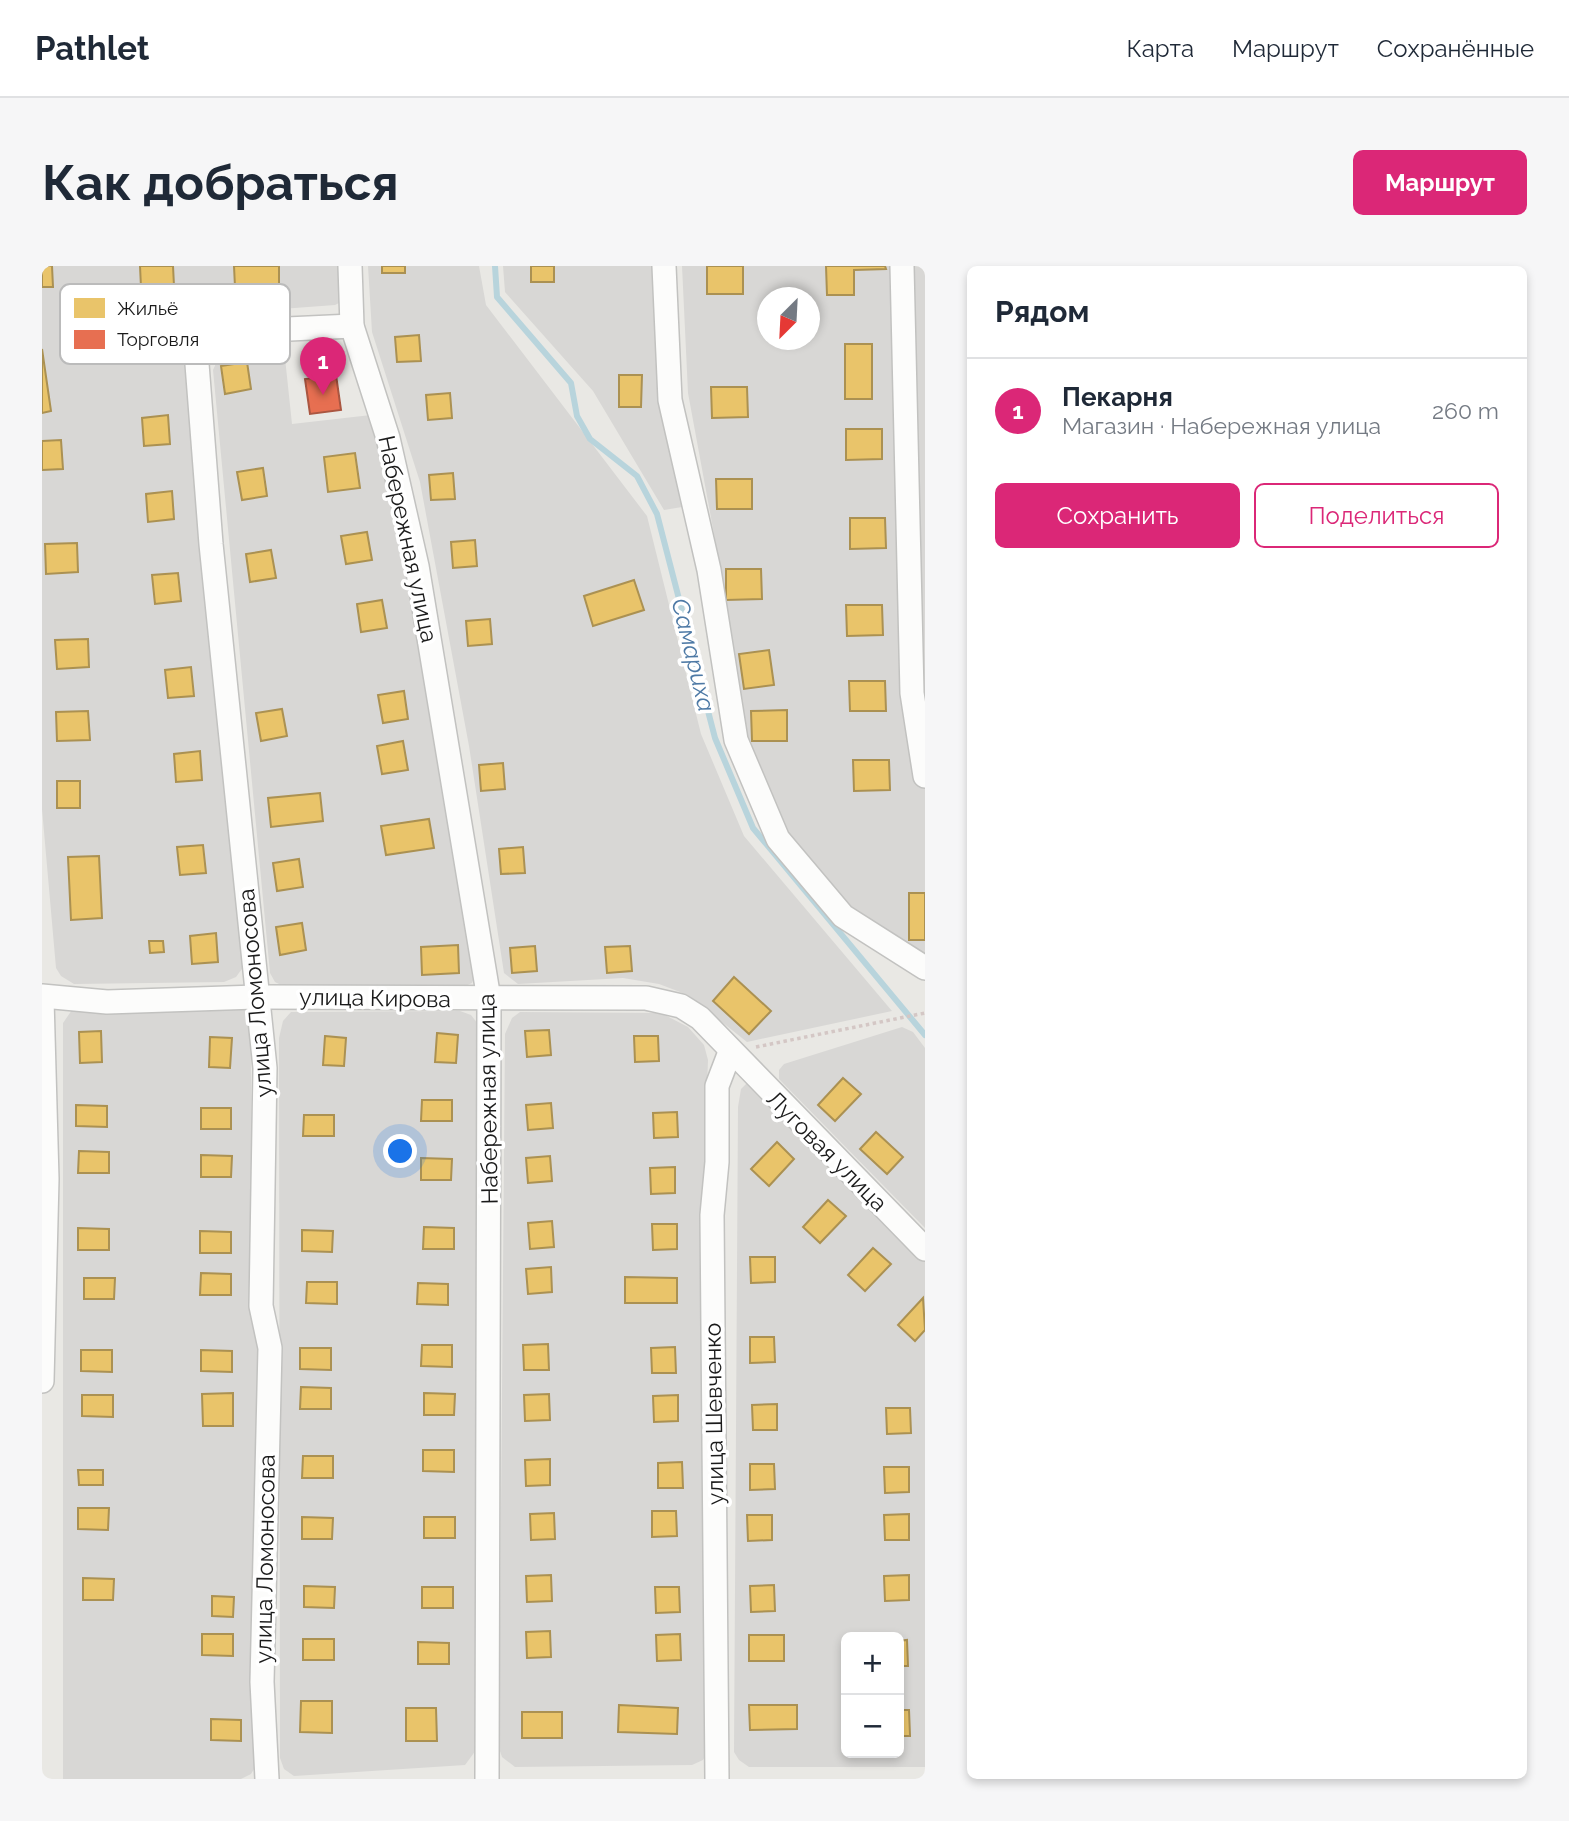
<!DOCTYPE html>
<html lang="ru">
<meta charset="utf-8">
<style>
:root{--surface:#fff;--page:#f6f6f7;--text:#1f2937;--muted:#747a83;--line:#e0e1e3;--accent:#db2777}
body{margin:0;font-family:Raleway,sans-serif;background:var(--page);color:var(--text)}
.controls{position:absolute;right:21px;bottom:21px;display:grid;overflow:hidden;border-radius:10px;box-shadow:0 4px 10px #0003}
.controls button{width:63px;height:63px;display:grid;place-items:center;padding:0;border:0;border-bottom:2px solid var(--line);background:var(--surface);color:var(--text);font:35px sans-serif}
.compass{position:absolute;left:715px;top:21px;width:63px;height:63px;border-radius:50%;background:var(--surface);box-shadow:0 4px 10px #0003;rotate:204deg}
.you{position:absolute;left:359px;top:886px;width:24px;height:24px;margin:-18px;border:5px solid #fff;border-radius:50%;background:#1a73e8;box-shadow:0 0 0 10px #1a73e833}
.badge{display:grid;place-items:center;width:46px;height:46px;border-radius:50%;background:var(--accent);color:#fff;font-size:23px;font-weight:700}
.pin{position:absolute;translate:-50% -58px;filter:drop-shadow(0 2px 4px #0008)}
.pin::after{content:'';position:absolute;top:37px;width:24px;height:21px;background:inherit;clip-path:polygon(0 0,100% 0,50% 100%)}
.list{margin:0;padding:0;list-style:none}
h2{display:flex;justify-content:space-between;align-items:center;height:91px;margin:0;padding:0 28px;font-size:30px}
h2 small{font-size:23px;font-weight:400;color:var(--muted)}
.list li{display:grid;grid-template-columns:46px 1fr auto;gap:21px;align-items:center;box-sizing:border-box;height:105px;padding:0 28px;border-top:2px solid var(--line)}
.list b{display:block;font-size:26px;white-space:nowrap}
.list p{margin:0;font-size:23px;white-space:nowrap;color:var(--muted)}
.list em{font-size:23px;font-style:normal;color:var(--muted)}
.actions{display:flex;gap:14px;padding:21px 28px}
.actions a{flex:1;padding:16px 0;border:2px solid var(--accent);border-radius:10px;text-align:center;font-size:24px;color:var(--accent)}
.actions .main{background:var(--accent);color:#fff}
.map{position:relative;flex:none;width:883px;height:1513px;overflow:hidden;border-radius:10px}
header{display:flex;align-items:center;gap:42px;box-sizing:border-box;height:98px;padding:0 35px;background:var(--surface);border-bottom:2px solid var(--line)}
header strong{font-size:33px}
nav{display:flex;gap:38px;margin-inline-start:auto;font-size:24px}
.intro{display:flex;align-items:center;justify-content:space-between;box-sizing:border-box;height:168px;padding:0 42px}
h1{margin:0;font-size:49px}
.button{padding:18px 32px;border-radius:10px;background:var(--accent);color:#fff;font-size:24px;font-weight:700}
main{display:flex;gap:42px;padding:0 42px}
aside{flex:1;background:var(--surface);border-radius:10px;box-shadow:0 4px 10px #0003}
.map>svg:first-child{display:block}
.residential{fill:#d8d7d5;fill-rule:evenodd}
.homes{fill:#e9c46a;stroke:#ab9152;stroke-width:2}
.shops{fill:#e76f51;stroke:#aa5641;stroke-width:2}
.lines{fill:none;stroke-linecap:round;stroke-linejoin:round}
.stream{stroke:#b8d4dc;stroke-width:6}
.minor-casing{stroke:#c2c2c0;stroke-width:26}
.path{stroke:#d4c7c5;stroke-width:3.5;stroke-dasharray:3.5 3.5;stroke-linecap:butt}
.minor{stroke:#fcfcfb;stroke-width:23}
.labels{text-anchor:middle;stroke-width:7;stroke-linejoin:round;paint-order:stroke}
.street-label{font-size:23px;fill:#1b1b1b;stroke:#fff}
.water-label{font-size:24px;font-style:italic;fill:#4d79a5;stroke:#fff}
.key{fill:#fff;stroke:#bbb;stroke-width:2}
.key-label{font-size:19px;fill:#1b1b1b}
</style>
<header>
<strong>Pathlet</strong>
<nav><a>Карта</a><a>Маршрут</a><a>Сохранённые</a></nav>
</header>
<div class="intro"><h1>Как добраться</h1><a class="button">Маршрут</a></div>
<main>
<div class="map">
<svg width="883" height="1513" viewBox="0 0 883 1513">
<rect width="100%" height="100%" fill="#e9e8e4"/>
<!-- residential -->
<g class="residential">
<path d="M 0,0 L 304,0 L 301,35 L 293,39 L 171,48 L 151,76 L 147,98 L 202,700 L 194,711 L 182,716 L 32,718 L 19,710 L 14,702 L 0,543 Z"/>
<path d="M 326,0 L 437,0 L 444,39 L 605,250 L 659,468 L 702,570 L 850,745 L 705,776 L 646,729 L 617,718 L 581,712 L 476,718 L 462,707 L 427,480 L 378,216 L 330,66 Z"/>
<path d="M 461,0 L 614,0 L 646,240 L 622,244 L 551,125 L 463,26 Z"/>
<path d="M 640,0 L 854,0 L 864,430 L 879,522 L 883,522 L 883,690 L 807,641 L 743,566 L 703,473 L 677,295 L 646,127 ZM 726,32 L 768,32 L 768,74 L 726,74 Z"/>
<path d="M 869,0 L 883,0 L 883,450 L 879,425 Z"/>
<path d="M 241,73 L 250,158 L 329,149 L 359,275 L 435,705 L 430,717 L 421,721 L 243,721 L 233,716 L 228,707 L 171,104 L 181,82 L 194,74 Z"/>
<path d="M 208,739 L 212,1040 L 221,1090 L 215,1498 L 209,1508 L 199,1513 L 21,1513 L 21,757 L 32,741 Z"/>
<path d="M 418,745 L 429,749 L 436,758 L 437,1480 L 423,1499 L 252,1510 L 242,1503 L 238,1492 L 237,772 L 241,755 L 249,746 Z"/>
<path d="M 478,746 L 619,747 L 646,761 L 662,779 L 666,794 L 660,961 L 667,1483 L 661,1494 L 650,1499 L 473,1501 L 460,1491 L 457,1482 L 463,768 L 470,752 Z"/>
<path d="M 860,761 L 871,766 L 883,782 L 883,962 L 737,813 L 737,804 L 742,798 Z"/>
<path d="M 706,816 L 883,993 L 883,1501 L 707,1501 L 697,1494 L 692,1486 L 696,841 L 699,823 ZM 804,1371 L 857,1371 L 857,1487 L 804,1487 Z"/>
</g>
<!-- homes -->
<g class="homes">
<path d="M 0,0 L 10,0 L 11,21 L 0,21 Z"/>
<path d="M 98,0 L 131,0 L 132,20 L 99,21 Z"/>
<path d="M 192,0 L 237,0 L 237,19 L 193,21 Z"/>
<rect x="340" y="0" width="23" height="7"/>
<rect x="489" y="0" width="23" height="16"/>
<rect x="665" y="0" width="36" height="28"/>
<path d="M 784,0 L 843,0 L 844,3 L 812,4 L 812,29 L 785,29 Z"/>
<path d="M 377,69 L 379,95 L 355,96 L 353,71 Z"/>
<rect x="803" y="78" width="27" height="55"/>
<path d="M 0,83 L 9,145 L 0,147 Z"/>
<path d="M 205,96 L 209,123 L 183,128 L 179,100 Z"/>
<path d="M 577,109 L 600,109 L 599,141 L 577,141 Z"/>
<path d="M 669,121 L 705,121 L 706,151 L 670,152 Z"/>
<path d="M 408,127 L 410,152 L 386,154 L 384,129 Z"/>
<path d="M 126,149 L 128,178 L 102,180 L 100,152 Z"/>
<path d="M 804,163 L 840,163 L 840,193 L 804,194 Z"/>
<path d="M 19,174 L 21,203 L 0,204 L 0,175 Z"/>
<path d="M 313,187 L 318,222 L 286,226 L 282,191 Z"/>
<path d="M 221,202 L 225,230 L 200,234 L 195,206 Z"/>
<path d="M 411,207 L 413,233 L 389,234 L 387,209 Z"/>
<path d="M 674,213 L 710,213 L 710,243 L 675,243 Z"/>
<path d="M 130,225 L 132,253 L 106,256 L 104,228 Z"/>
<path d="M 808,252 L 843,252 L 844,282 L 808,283 Z"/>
<path d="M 325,266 L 330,294 L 304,298 L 299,270 Z"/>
<path d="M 433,274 L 435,300 L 411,302 L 409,276 Z"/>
<path d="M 35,277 L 36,306 L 4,308 L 3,278 Z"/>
<path d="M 229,284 L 234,312 L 208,316 L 204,288 Z"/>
<path d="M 684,303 L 719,303 L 720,333 L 684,334 Z"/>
<path d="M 136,307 L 139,335 L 113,338 L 110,309 Z"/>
<path d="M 592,314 L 602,344 L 551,360 L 542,330 Z"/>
<path d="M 340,334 L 345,362 L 319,366 L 315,338 Z"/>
<path d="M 804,339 L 840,339 L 841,369 L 805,370 Z"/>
<path d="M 448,353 L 450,378 L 426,380 L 424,355 Z"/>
<path d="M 46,373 L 47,401 L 15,403 L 13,374 Z"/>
<path d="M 727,384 L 732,419 L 702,423 L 697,388 Z"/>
<path d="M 149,401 L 152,430 L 126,432 L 123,404 Z"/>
<path d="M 807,415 L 843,415 L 844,445 L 808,445 Z"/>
<path d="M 362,425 L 366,453 L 341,457 L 336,429 Z"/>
<path d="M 240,443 L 245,470 L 219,475 L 214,447 Z"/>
<path d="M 745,444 L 745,475 L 710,475 L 709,445 Z"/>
<path d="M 46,445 L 48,474 L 15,475 L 14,446 Z"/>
<path d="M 361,475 L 366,504 L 340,508 L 335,480 Z"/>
<path d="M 158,485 L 160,514 L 134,516 L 132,488 Z"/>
<path d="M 811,494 L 847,494 L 848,524 L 812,525 Z"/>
<path d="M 461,497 L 463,523 L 439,525 L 437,499 Z"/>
<rect x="15" y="515" width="23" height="27"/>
<path d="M 278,527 L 281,555 L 229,561 L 226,532 Z"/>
<path d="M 387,553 L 392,582 L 344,589 L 339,560 Z"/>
<path d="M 161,579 L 164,607 L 138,609 L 135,581 Z"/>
<path d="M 481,581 L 483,607 L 459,608 L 457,583 Z"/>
<path d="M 57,590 L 60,652 L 29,654 L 26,591 Z"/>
<path d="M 257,593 L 261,621 L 235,625 L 231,597 Z"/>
<rect x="867" y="627" width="16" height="47"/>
<path d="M 260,657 L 264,684 L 238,689 L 234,661 Z"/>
<path d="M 174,667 L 176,696 L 150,698 L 148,670 Z"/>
<path d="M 107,675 L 121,675 L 122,686 L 108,687 Z"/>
<path d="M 416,679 L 417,707 L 380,709 L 379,681 Z"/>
<path d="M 493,680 L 495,705 L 470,707 L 468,682 Z"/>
<path d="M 588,680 L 590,705 L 565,707 L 563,681 Z"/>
<path d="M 692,711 L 729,745 L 707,768 L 671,735 Z"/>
<path d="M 507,764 L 509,789 L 485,791 L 483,765 Z"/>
<path d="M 59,765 L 60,796 L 38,797 L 37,766 Z"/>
<path d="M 395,767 L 416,769 L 414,797 L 393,796 Z"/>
<path d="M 283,770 L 304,772 L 302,800 L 281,799 Z"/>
<path d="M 592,770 L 616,770 L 617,795 L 593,796 Z"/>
<path d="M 168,771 L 190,772 L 188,802 L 167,801 Z"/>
<path d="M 801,812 L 819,828 L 793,855 L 776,839 Z"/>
<path d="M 380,834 L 410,834 L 410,855 L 379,855 Z"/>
<path d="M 509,837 L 511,862 L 486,864 L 484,839 Z"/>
<path d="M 34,839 L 65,840 L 65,861 L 34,860 Z"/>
<rect x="159" y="842" width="30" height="21"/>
<path d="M 635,846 L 636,871 L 612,872 L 611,847 Z"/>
<path d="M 262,849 L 292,849 L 292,870 L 261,870 Z"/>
<path d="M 834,866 L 861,891 L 845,908 L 818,883 Z"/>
<path d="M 735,876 L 752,893 L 727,920 L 709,903 Z"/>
<path d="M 37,885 L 67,886 L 67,907 L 36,907 Z"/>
<path d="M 159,889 L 190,890 L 189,911 L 159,911 Z"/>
<path d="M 508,890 L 510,915 L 486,917 L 484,892 Z"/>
<path d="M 379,892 L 410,893 L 409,914 L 379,914 Z"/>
<path d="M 633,901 L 633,927 L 609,928 L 608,902 Z"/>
<path d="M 786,934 L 804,950 L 778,977 L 761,961 Z"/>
<path d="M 510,955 L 512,981 L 488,983 L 486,957 Z"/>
<path d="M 610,958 L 635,958 L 635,983 L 611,984 Z"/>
<path d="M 382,961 L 412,962 L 412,983 L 381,983 Z"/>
<path d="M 36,962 L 67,963 L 67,984 L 36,984 Z"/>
<path d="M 260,964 L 291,965 L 290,986 L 260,985 Z"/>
<path d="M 158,965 L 189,966 L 189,987 L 158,987 Z"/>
<path d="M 831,982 L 849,998 L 823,1025 L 806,1009 Z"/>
<path d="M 708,991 L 733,991 L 733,1016 L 709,1017 Z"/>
<path d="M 509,1001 L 510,1026 L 486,1028 L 484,1003 Z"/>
<path d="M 159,1007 L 189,1008 L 189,1029 L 158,1029 Z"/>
<path d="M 583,1011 L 635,1012 L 635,1037 L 583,1037 Z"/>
<path d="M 42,1012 L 73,1012 L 72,1033 L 42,1033 Z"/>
<path d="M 265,1016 L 295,1016 L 295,1038 L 264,1037 Z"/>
<path d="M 376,1017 L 406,1018 L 406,1039 L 375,1038 Z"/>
<path d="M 881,1032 L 883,1064 L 873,1075 L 856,1059 Z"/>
<path d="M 708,1071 L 732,1071 L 733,1096 L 708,1097 Z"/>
<path d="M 506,1078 L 507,1104 L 482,1104 L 481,1079 Z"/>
<path d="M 380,1079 L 410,1079 L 410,1101 L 379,1100 Z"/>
<path d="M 633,1081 L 634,1107 L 610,1107 L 609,1082 Z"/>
<path d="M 258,1082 L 289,1082 L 289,1104 L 258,1103 Z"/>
<path d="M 39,1084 L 70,1084 L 70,1106 L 39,1105 Z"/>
<path d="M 159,1084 L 190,1085 L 190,1106 L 159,1105 Z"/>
<path d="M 259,1121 L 289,1122 L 289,1143 L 258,1143 Z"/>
<path d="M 191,1127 L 191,1160 L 161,1160 L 160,1128 Z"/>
<path d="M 382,1127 L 413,1128 L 412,1149 L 382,1149 Z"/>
<path d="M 507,1128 L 508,1154 L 483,1155 L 482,1129 Z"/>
<path d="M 40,1129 L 71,1129 L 71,1151 L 40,1150 Z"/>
<path d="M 636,1129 L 636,1155 L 612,1156 L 611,1130 Z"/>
<path d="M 735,1138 L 735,1164 L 711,1164 L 710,1139 Z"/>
<path d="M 844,1142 L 868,1142 L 869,1167 L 845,1168 Z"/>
<path d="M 381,1184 L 412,1184 L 412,1206 L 381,1205 Z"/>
<path d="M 261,1190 L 291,1190 L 291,1212 L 260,1212 Z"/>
<path d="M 508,1193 L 508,1219 L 484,1220 L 483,1194 Z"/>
<path d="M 640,1196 L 641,1222 L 616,1222 L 616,1197 Z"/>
<path d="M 708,1198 L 732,1198 L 733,1223 L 708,1224 Z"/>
<path d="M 842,1201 L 867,1201 L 867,1226 L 843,1227 Z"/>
<path d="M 36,1204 L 61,1204 L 61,1219 L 37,1219 Z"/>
<path d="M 36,1242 L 67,1242 L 66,1264 L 36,1263 Z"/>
<path d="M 610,1245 L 634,1245 L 635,1270 L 610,1271 Z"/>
<path d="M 512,1247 L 513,1273 L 489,1274 L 488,1248 Z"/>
<path d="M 867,1248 L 867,1274 L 843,1274 L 842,1249 Z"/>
<path d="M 705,1249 L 730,1249 L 730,1274 L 706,1275 Z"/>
<path d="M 260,1251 L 291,1252 L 290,1273 L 260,1273 Z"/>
<rect x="382" y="1251" width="31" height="21"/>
<path d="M 509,1309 L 510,1335 L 485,1336 L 484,1310 Z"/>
<path d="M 867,1309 L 867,1334 L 843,1335 L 842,1310 Z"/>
<path d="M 41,1312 L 72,1313 L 71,1334 L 41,1334 Z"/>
<path d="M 732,1319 L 733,1345 L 709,1346 L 708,1320 Z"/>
<path d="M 262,1320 L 293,1321 L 292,1342 L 262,1341 Z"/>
<rect x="380" y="1321" width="31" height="21"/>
<path d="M 613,1321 L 637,1321 L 638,1346 L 614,1347 Z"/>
<path d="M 170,1330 L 192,1331 L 191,1351 L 170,1350 Z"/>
<path d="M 508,1365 L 509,1391 L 485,1392 L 484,1366 Z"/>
<path d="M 160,1368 L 191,1368 L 191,1390 L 160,1389 Z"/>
<path d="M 638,1368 L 639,1394 L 615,1395 L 614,1369 Z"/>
<rect x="707" y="1369" width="35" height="26"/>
<rect x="261" y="1373" width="31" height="21"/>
<path d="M 865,1374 L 866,1400 L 857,1400 L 857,1375 Z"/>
<path d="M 376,1376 L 407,1377 L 407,1398 L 376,1398 Z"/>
<path d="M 259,1435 L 290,1435 L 290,1467 L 258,1466 Z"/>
<path d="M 577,1439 L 636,1442 L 635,1468 L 576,1466 Z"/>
<path d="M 707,1439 L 755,1439 L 755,1463 L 708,1464 Z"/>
<path d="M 364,1442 L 394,1442 L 395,1475 L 364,1475 Z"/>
<path d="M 857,1444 L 867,1444 L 868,1470 L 857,1470 Z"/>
<rect x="480" y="1446" width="40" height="26"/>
<path d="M 169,1453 L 199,1454 L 199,1475 L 169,1474 Z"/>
</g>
<!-- shops -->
<path class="shops" d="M 294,109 L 299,144 L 268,148 L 263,113 Z"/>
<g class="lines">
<!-- stream -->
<path class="stream" d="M 453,0 L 455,31 L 529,117 L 535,150 L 548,173 L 595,210 L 615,248 L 673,472 L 711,562 L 883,769"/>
<defs>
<g id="minor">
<path d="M 308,0 L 310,60 L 346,172 L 375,300 L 447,733 L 445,1513"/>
<path d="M 622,0 L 628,134 L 667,304 L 694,474 L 736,573 L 801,650 L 883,702"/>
<path d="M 860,0 L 870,427 L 883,510"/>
<path d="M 0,730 L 65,736 L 215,731 L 604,732 L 639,740 L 658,752 L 883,983"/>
<path d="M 0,733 L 5,913 L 0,1115"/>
<path d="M 225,1513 L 220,1416 L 228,1082 L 219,1040 L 223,802 L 169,278 L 155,98 C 160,80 164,72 183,66 L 310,60"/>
<path d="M 675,1513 L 670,949 L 675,896 L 675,820 L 688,786"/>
</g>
</defs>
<!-- minor casing -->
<use href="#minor" class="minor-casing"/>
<!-- path -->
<path class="path" d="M 714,781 L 883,747"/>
<!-- minor -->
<use href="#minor" class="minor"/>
</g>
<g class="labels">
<!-- street labels -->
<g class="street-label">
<text transform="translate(366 273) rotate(78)" y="8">Набережная улица</text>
<text transform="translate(213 727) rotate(-95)" y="8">улица Ломоносова</text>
<text transform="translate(333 732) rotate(1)" y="8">улица Кирова</text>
<text transform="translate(446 833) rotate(-91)" y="8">Набережная улица</text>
<text transform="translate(785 885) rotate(45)" y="8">Луговая улица</text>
<text transform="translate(672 1148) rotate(-91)" y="8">улица Шевченко</text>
<text transform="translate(223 1293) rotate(-89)" y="8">улица Ломоносова</text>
</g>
<!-- water labels -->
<g class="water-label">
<text transform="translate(651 389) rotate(76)" y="8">Самариха</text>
</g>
</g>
<!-- legend -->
<rect x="18" y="18" width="230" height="80" rx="10" class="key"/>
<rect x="32" y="32" width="31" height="20" fill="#e9c46a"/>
<rect x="32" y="64" width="31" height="19" fill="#e76f51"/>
<g class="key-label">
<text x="75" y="49">Жильё</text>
<text x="75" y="80">Торговля</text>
</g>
</svg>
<div class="controls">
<button>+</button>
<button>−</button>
</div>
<svg class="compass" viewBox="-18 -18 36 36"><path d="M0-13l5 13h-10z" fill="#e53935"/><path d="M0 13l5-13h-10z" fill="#747a83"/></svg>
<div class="you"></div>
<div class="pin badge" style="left:281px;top:129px">1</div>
</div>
<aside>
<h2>Рядом<small></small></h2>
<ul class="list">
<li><span class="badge">1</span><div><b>Пекарня</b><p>Магазин · Набережная улица</p></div><em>260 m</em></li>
</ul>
<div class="actions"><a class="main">Сохранить</a><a>Поделиться</a></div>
</aside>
</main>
